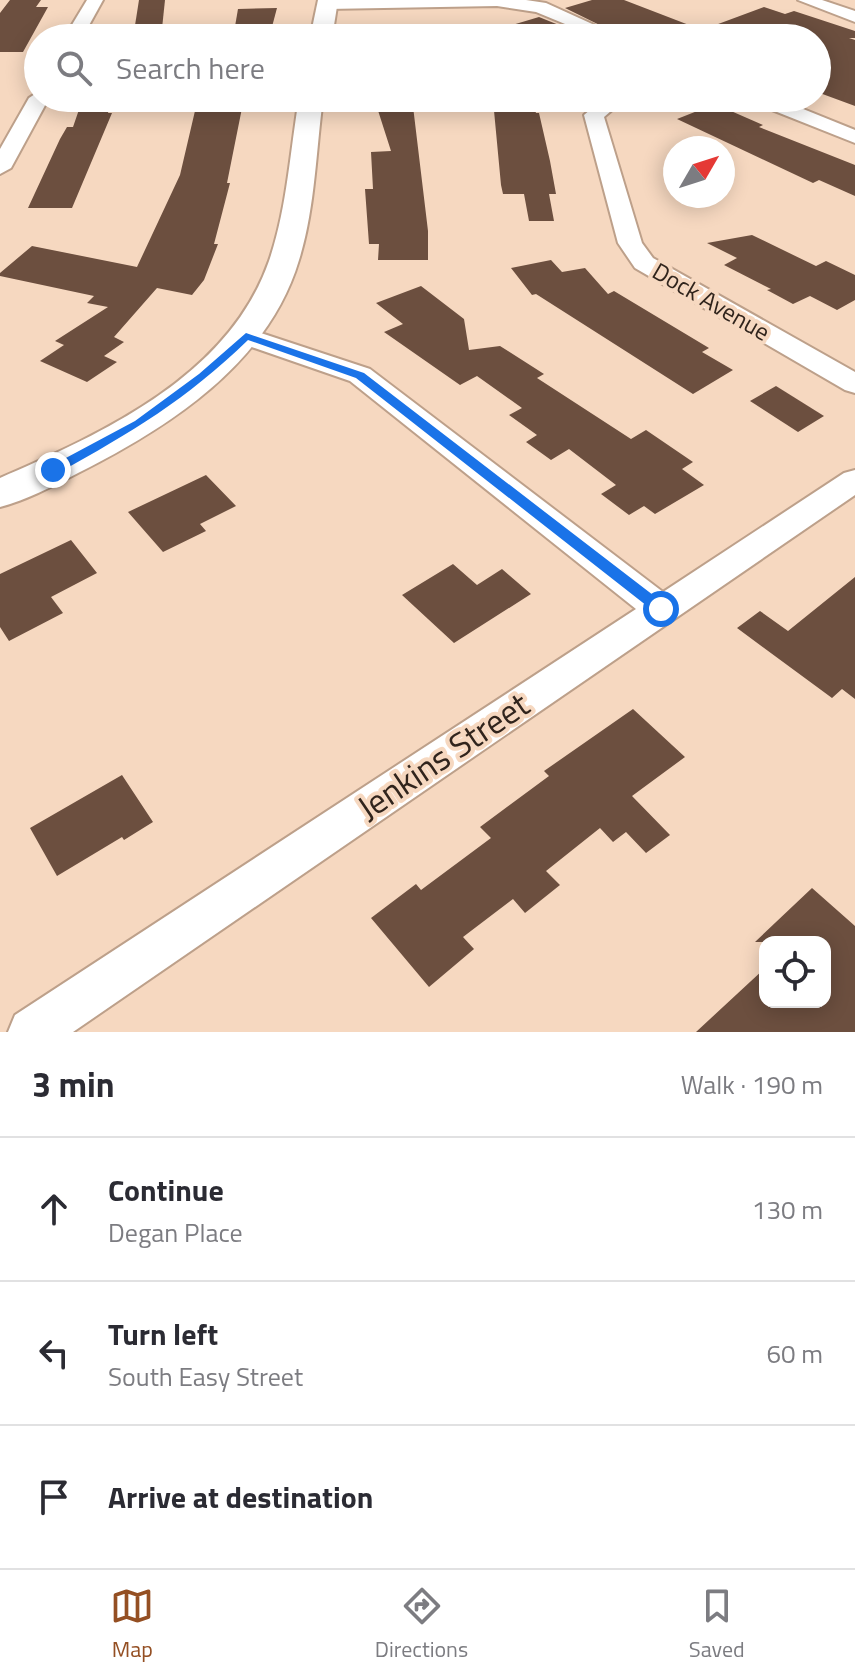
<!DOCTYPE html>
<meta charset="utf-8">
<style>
:root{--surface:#fff;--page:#f2f2f3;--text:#2b2b33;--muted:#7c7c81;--line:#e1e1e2;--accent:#944f23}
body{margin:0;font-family:"Titillium Web",sans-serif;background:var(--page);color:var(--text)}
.controls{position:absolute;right:24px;bottom:24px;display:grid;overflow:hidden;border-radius:16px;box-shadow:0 4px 20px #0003}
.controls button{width:72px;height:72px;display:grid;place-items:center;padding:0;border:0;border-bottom:2px solid var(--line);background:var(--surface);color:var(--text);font:40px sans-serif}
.compass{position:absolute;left:663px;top:136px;width:72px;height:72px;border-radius:50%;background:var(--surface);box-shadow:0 4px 20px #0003;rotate:51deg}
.stop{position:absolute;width:24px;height:24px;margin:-18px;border:6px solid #1a73e8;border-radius:50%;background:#fff}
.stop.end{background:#1a73e8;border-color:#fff;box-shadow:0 2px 8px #0008}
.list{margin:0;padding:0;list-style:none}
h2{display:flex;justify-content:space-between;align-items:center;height:104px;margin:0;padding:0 32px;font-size:34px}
h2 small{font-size:26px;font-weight:400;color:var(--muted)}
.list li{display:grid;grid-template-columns:52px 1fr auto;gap:24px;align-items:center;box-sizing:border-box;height:144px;padding:0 32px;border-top:2px solid var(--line)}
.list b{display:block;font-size:30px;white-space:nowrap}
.list p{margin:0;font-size:26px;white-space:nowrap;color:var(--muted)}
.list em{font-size:26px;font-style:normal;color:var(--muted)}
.icon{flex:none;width:44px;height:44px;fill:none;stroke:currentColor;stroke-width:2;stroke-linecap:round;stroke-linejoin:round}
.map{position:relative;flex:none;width:855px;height:1032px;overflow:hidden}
.search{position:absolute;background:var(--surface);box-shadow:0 4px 20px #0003;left:24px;right:24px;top:24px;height:88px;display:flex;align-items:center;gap:20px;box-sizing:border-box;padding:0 28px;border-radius:44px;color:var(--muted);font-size:30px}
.sheet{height:536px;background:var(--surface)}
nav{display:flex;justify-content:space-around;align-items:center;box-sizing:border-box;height:112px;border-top:2px solid var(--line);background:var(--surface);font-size:22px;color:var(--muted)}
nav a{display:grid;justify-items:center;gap:4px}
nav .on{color:var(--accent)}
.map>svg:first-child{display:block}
.building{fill:#6c4f3f}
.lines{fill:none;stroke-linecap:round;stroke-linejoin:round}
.minor-casing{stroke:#bda08a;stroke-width:4}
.tertiary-casing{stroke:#bda08a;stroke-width:4}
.minor{fill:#fff;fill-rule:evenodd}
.tertiary{fill:#fff;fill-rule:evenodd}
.route{fill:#1a73e8}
.labels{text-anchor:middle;stroke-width:8;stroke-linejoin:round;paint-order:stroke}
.far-street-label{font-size:24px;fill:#30241c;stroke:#f6d8c0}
.near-street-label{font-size:34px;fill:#30241c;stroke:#f6d8c0}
</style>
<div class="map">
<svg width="855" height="1032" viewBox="0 0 855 1032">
<rect width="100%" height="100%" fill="#f6d8c0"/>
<!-- building -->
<g class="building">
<path d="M 10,0 L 41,0 L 36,7 L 48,7 L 23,52 L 0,52 L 0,13 Z"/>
<path d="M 139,0 L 165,0 L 161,38 L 133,38 Z"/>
<path d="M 592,0 L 624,0 L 702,30 L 764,7 L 785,14 L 794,11 L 855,31 L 855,38 L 849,38 L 855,40 L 855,106 L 817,92 L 817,38 L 626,38 L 565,8 Z"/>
<path d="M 277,8 L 269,38 L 233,38 L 238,9 Z"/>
<path d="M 539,17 L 591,38 L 490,38 L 489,32 Z"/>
<path d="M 83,98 L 112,98 L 108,113 L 112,113 L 72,208 L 28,208 L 60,139 L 67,127 L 73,127 Z"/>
<path d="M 198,98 L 244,98 L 227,183 L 230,183 L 214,244 L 218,244 L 204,280 L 192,295 L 157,288 L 114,337 L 124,342 L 104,356 L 117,362 L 87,382 L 40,361 L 64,345 L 55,341 L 108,307 L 87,303 L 94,296 L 0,276 L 0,273 L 32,246 L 137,267 L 180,175 Z"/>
<path d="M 374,98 L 412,98 L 428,231 L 428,260 L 378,260 L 379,244 L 369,244 L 365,189 L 373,189 L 371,152 L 391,151 Z"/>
<path d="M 531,99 L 536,113 L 539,113 L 550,161 L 556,194 L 549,194 L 554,221 L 529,221 L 524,194 L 503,194 L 501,185 L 493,100 Z"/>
<path d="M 715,104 L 763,125 L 759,127 L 855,165 L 855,196 L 819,180 L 813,183 L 677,119 Z"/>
<path d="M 752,235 L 816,266 L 826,261 L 855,275 L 855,300 L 837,310 L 810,296 L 793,304 L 767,290 L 771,289 L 724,265 L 737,258 L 707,243 Z"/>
<path d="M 551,260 L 562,272 L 585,268 L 608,294 L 614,291 L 709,348 L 702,352 L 733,370 L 693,394 L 536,294 L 532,295 L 511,268 Z"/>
<path d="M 421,286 L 464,319 L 469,350 L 500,346 L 544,374 L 537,378 L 631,439 L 646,430 L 693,462 L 682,469 L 704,485 L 655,514 L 644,506 L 629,515 L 601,494 L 616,485 L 569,449 L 551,460 L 526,442 L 537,435 L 509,415 L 522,408 L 477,376 L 460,385 L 384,332 L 403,324 L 376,303 Z"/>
<path d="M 776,386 L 824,416 L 798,432 L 750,401 Z"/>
<path d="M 206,475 L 236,506 L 200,524 L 206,531 L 163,552 L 128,512 Z"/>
<path d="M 71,540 L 97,573 L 51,597 L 63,613 L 9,641 L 0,627 L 0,574 Z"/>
<path d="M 453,564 L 477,585 L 502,569 L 531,594 L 454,643 L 402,595 Z"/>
<path d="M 855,577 L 855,699 L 842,689 L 832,698 L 737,628 L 760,611 L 788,631 Z"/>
<path d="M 633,709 L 685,757 L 632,796 L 670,835 L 646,853 L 626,832 L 613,842 L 600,828 L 546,871 L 560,885 L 525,913 L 513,899 L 463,937 L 474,949 L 429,987 L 371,918 L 416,884 L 421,890 L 491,838 L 480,827 L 549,776 L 544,771 Z"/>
<path d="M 122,775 L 153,822 L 124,840 L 122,837 L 57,876 L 30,828 Z"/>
<path d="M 812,888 L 855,926 L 855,1032 L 696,1032 L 765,968 L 765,1002 L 825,1002 L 825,942 L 755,942 Z"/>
</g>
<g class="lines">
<defs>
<g id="minor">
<path d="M 87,0 L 103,0 L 82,38 L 64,38 Z"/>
<path d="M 321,0 L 526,0 L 546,3 L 623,38 L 599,38 L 536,12 L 497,6 L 327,9 L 321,8 L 319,4 Z"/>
<path d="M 798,0 L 822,0 L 855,11 L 855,22 Z"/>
<path d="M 38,92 L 38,98 L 49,98 L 11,168 L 0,174 L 0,149 L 29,98 Z"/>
<path d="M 604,98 L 626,98 L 604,117 L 642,243 L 653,258 L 855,372 L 855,393 L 845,390 L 635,268 L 618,243 L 584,115 Z"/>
<path d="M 749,98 L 776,98 L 855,130 L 855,143 L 752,102 Z"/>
<path d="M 246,328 L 370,369 L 663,592 L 844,473 L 855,470 L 855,495 L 73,1032 L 8,1032 L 15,1015 L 636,609 L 350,381 L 237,342 L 233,336 L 237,330 Z"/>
</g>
<g id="tertiary">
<path d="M 318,0 L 338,0 L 332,38 L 310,38 Z"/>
<path d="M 299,98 L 323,98 C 316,151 315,209 299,260 C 268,364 169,427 78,473 C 53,486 27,500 0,507 L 0,478 C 104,433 229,376 269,261 C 287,209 290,152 299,98 Z"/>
</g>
</defs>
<!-- minor casing -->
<use href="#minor" class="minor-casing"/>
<!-- tertiary casing -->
<use href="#tertiary" class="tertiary-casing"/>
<!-- minor -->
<use href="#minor" class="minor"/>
<!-- tertiary -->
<use href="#tertiary" class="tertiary"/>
</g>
<!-- route -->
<path class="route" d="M 246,333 L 364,373 L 666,605 L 666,613 L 656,613 L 356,378 L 248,340 C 186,400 132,432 58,473 L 49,473 L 49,467 L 135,421 L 199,374 Z"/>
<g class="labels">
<!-- far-street labels -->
<g class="far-street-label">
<text transform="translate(711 302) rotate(30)" y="8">Dock Avenue</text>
</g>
<!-- near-street labels -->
<g class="near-street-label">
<text transform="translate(443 756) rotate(-34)" y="12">Jenkins Street</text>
</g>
</g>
</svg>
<div class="controls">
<button><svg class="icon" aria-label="locate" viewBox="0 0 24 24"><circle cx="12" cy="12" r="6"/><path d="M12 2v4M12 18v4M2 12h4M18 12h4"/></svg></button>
</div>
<svg class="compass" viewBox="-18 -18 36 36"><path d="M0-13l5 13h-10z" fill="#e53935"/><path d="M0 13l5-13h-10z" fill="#7c7c81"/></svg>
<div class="stop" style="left:661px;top:609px"></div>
<div class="stop end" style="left:53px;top:470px"></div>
<div class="search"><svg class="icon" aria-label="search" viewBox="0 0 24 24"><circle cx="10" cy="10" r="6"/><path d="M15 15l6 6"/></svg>Search here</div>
</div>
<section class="sheet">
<h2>3 min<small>Walk · 190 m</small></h2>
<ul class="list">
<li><svg class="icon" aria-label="ahead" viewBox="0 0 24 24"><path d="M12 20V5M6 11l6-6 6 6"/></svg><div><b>Continue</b><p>Degan Place</p></div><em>130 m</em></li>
<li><svg class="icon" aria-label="left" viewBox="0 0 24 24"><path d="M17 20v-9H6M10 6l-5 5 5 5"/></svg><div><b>Turn left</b><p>South Easy Street</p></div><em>60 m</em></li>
<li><svg class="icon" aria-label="arrive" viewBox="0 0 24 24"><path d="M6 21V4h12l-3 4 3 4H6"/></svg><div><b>Arrive at destination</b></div></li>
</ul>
</section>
<nav>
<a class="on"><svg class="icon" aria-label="map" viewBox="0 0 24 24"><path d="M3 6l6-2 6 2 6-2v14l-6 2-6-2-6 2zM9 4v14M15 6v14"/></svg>Map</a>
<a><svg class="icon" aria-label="directions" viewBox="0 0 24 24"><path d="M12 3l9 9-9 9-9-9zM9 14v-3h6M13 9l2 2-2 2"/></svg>Directions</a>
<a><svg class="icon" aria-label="saved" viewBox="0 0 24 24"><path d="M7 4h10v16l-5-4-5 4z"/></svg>Saved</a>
</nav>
